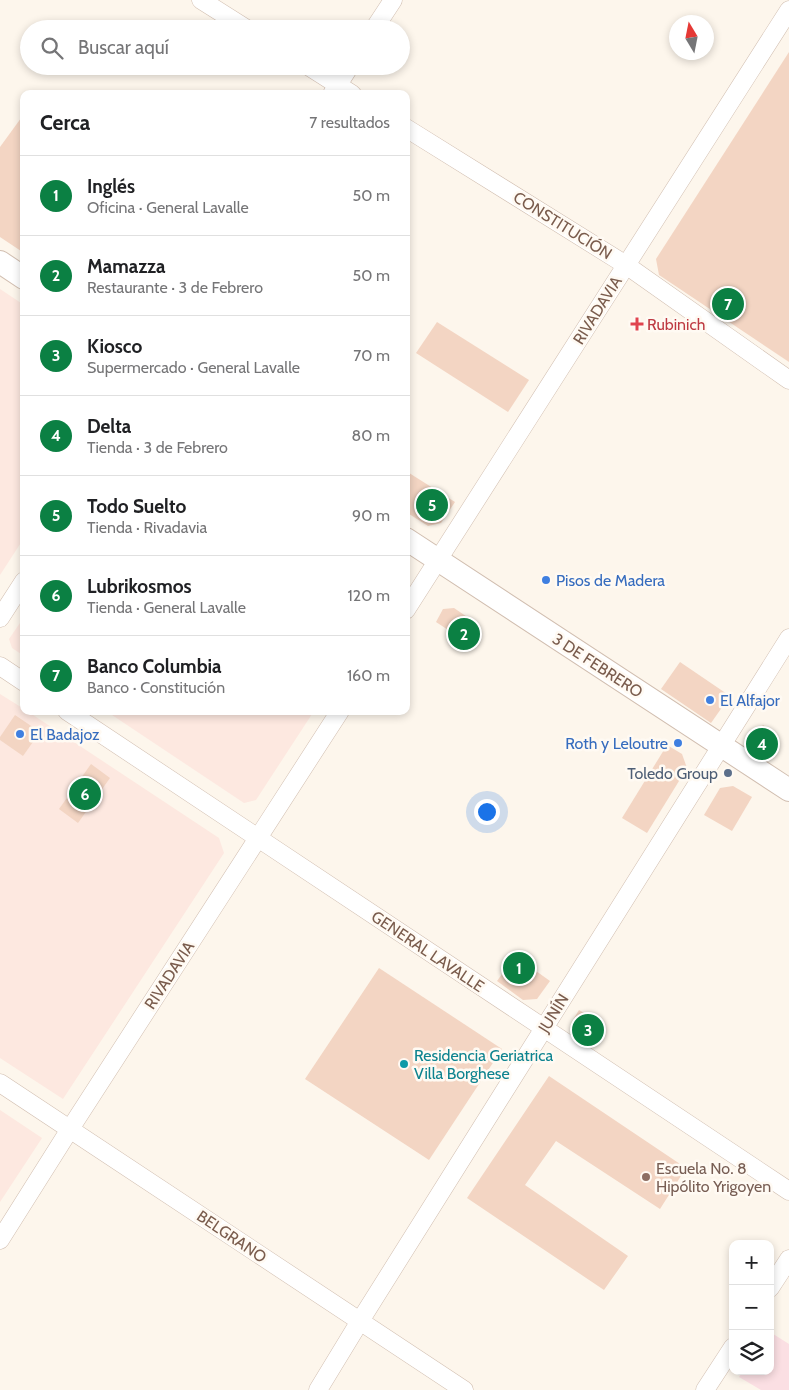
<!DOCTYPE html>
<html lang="es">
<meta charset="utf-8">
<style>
:root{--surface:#fff;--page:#f6f6f6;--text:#202124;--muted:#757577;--line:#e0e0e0;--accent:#0b8043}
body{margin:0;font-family:Cabin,sans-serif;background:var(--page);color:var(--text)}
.controls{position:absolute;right:15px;bottom:15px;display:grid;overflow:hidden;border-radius:10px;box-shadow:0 2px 8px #0003}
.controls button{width:45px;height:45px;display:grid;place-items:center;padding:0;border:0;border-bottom:1px solid var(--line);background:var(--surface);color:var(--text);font:25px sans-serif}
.compass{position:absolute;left:669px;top:15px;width:45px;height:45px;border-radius:50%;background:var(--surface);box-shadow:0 2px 8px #0003;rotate:350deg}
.you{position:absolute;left:486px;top:811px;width:18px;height:18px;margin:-12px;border:4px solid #fff;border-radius:50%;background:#1a73e8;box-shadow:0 0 0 8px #1a73e833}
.badge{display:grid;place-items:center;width:32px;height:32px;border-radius:50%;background:var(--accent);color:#fff;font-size:16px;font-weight:700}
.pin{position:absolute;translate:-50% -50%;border:2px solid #fff;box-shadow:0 1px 5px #0006}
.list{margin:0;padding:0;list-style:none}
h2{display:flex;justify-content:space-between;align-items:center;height:65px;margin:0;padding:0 20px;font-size:21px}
h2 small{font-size:16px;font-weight:400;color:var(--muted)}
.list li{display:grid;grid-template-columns:32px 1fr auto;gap:15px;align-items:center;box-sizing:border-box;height:80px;padding:0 20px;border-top:1px solid var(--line)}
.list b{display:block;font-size:19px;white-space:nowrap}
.list p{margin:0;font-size:16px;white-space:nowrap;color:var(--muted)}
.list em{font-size:16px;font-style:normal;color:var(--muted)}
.icon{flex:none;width:28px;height:28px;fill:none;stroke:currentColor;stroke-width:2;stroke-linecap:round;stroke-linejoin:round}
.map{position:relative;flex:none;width:789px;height:1390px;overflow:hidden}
.search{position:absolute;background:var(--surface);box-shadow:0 2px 8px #0003;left:20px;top:20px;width:390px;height:55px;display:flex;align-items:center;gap:12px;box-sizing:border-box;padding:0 18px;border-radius:28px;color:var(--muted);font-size:19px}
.panel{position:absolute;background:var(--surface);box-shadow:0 2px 8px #0003;left:20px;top:90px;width:390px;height:625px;border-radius:10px}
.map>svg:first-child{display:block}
.commercial{fill:#fde8e0}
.medical{fill:#fbdfe3}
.building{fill:#f3d5c3}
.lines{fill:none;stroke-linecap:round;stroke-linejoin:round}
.minor-casing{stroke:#d1beb0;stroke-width:19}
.tertiary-casing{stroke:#d1beb0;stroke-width:24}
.minor{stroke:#fff;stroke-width:18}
.tertiary{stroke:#fff;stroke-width:22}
.health-dot{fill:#e0444e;stroke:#fffaf3;stroke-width:2}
.shop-dot{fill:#3f7fe0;stroke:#fffaf3;stroke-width:2}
.service-dot{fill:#5c6f8a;stroke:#fffaf3;stroke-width:2}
.culture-dot{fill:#0f9aa8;stroke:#fffaf3;stroke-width:2}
.education-dot{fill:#8d6e63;stroke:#fffaf3;stroke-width:2}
.labels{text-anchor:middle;stroke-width:5;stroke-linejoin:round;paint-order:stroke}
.street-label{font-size:16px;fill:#7a5c4d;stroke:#fffaf3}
.health-label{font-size:16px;fill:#be3a42;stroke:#fffaf3;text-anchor:start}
.shop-label{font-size:16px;fill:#366cbe;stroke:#fffaf3;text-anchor:start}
.service-label{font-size:16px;fill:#4e5e75;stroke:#fffaf3;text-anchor:end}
.culture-label{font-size:16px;fill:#0d838f;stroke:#fffaf3;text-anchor:start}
.education-label{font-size:16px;fill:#785e54;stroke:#fffaf3;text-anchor:start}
</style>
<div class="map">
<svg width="789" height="1390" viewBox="0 0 789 1390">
<rect width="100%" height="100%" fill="#fdf6ec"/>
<!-- commercial -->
<g class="commercial">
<path d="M 0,289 L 24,305 L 24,538 L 0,575 Z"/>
<path d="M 24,617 L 24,656 L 12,648 L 9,639 Z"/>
<path d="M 0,694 L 24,709 L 24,711 L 27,711 L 219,838 L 224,853 L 63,1099 L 0,1058 Z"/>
<path d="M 106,711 L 314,711 L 256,800 L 244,803 Z"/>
<path d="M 0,1110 L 42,1138 L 0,1202 Z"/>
</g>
<!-- medical -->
<path class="medical" d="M 770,1332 L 789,1344 L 789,1390 L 761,1390 L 739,1377 L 743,1371 L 770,1371 Z"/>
<!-- building -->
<g class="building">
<path d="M 789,52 L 789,362 L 659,275 L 656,259 Z"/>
<path d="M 24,114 L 24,253 L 0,237 L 0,147 Z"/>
<path d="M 437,322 L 529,380 L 508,412 L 416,353 Z"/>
<path d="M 406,471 L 455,502 L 441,523 L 428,526 L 406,512 Z"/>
<path d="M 454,608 L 479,625 L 468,643 L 436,622 L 443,609 Z"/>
<path d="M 680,662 L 730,696 L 711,723 L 661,689 Z"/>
<path d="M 15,715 L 40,732 L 23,756 L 0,740 L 0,737 Z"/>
<path d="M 763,725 L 778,735 L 762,757 L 754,752 L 752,739 Z"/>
<path d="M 667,745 L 682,754 L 687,768 L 647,833 L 622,818 Z"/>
<path d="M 91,764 L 110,778 L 78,823 L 59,809 Z"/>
<path d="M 733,786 L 752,797 L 732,831 L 704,815 L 720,788 Z"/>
<path d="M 515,956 L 550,981 L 537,999 L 523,1000 L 497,981 Z"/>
<path d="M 379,968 L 502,1049 L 429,1160 L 305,1079 Z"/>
<path d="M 579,1010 L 605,1025 L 593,1046 L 576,1036 L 571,1023 Z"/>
<path d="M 549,1076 L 686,1168 L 660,1209 L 556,1141 L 525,1185 L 628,1256 L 604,1290 L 467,1198 Z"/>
</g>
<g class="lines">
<defs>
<g id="minor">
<path d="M 201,0 L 247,29"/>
<path d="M 374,29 L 393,0"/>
<path d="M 308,66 L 352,94"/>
<path d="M 332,94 L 350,66"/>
<path d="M 406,128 L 626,265 L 789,380"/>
<path d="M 406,610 L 789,10"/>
<path d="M 0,618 L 24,581"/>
<path d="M 0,666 L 24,682"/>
<path d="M 67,711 L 789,1191"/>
<path d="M 0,1083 L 464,1390"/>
<path d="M 0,1240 L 70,1129 L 340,711"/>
<path d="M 770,1288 L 789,1259"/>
<path d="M 318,1390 L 360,1321 L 789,638"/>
<path d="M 705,1390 L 733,1347"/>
</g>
<g id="tertiary">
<path d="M 0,262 L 24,278"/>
<path d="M 406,539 L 789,790"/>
</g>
</defs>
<!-- minor casing -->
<use href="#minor" class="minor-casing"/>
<!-- tertiary casing -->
<use href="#tertiary" class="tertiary-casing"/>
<!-- minor -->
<use href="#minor" class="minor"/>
<!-- tertiary -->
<use href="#tertiary" class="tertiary"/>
</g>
<!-- markers -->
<path class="health-dot" d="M634.5 316.5h5v5h5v5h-5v5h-5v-5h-5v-5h5z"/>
<g class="shop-dot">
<circle cx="546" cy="580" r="5"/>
<circle cx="710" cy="700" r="5"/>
<circle cx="20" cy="734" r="5"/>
<circle cx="678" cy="743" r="5"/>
</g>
<circle class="service-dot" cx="728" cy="773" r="5"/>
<circle class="culture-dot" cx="404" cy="1064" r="5"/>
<circle class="education-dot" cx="646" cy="1177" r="5"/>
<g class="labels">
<!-- street labels -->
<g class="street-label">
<text transform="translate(563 225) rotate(32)" y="6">CONSTITUCIÓN</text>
<text transform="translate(597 310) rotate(-58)" y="6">RIVADAVIA</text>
<text transform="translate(598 665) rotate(33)" y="6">3 DE FEBRERO</text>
<text transform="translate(428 951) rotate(34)" y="6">GENERAL LAVALLE</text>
<text transform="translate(169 975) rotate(-57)" y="6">RIVADAVIA</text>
<text transform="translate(553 1013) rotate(-58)" y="6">JUNÍN</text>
<text transform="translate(232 1236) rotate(34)" y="6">BELGRANO</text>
</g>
<!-- health labels -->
<g class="health-label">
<text x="647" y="330">Rubinich</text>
</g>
<!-- shop labels -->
<g class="shop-label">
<text x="556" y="586">Pisos de Madera</text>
<text x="720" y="706">El Alfajor</text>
<text x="30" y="740">El Badajoz</text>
<text x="668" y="749" text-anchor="end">Roth y Leloutre</text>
</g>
<!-- service labels -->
<g class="service-label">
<text x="718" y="779">Toledo Group</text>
</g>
<!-- culture labels -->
<g class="culture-label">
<text x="414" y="1061">Residencia Geriatrica<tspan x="414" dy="18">Villa Borghese</tspan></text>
</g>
<!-- education labels -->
<g class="education-label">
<text x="656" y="1174">Escuela No. 8<tspan x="656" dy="18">Hipólito Yrigoyen</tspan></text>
</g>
</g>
</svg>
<div class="controls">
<button>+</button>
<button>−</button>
<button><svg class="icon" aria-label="layers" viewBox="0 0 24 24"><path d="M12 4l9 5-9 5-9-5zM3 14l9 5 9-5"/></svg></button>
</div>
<svg class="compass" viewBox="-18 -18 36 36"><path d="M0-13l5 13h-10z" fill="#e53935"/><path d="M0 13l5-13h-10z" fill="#757577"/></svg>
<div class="you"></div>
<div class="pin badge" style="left:519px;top:968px">1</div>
<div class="pin badge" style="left:464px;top:634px">2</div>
<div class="pin badge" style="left:588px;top:1030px">3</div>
<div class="pin badge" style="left:762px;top:744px">4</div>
<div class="pin badge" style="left:432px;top:505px">5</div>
<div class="pin badge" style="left:85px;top:794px">6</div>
<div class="pin badge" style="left:728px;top:304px">7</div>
<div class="search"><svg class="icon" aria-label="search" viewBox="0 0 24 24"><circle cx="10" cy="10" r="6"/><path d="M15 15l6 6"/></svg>Buscar aquí</div>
<section class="panel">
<h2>Cerca<small>7 resultados</small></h2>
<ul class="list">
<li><span class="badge">1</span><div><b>Inglés</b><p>Oficina · General Lavalle</p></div><em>50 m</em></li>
<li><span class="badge">2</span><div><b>Mamazza</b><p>Restaurante · 3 de Febrero</p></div><em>50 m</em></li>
<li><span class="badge">3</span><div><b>Kiosco</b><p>Supermercado · General Lavalle</p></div><em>70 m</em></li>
<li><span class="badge">4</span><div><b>Delta</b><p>Tienda · 3 de Febrero</p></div><em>80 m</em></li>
<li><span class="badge">5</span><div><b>Todo Suelto</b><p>Tienda · Rivadavia</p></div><em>90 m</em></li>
<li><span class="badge">6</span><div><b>Lubrikosmos</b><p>Tienda · General Lavalle</p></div><em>120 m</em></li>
<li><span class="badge">7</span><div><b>Banco Columbia</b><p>Banco · Constitución</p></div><em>160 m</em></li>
</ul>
</section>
</div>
